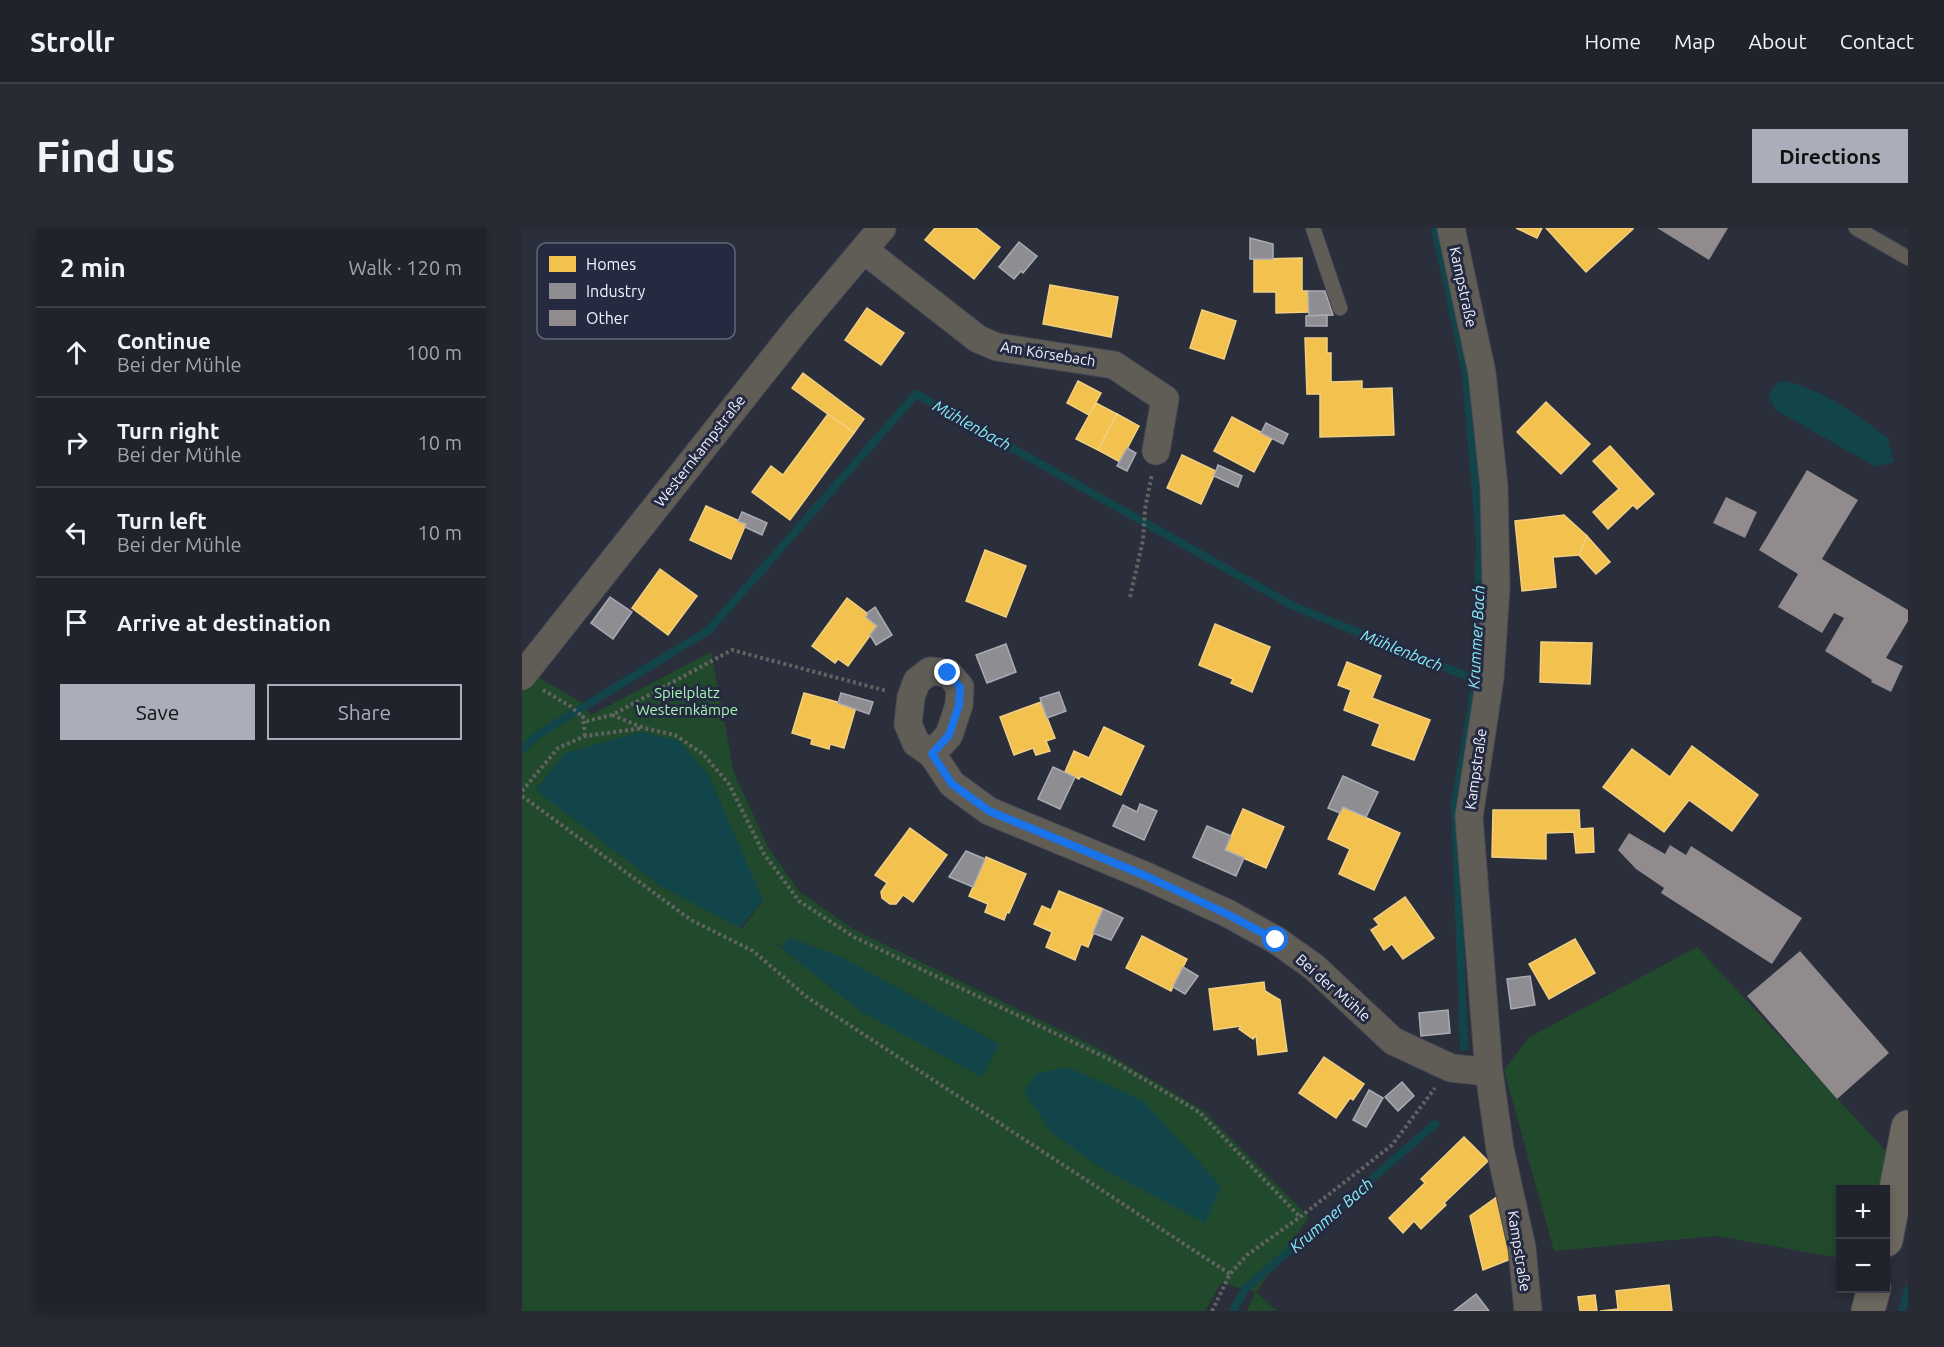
<!DOCTYPE html>
<meta charset="utf-8">
<style>
:root{--surface:#20222c;--page:#282a34;--text:#f1f3f6;--muted:#a2a4a9;--line:#3d3f48;--accent:#aaadba}
body{margin:0;font-family:Ubuntu,sans-serif;background:var(--page);color:var(--text)}
.controls{position:absolute;right:18px;bottom:18px;display:grid;overflow:hidden;border-radius:0px;box-shadow:0 3px 9px #0003}
.controls button{width:54px;height:54px;display:grid;place-items:center;padding:0;border:0;border-bottom:2px solid var(--line);background:var(--surface);color:var(--text);font:30px sans-serif}
.stop{position:absolute;width:18px;height:18px;margin:-14px;border:4px solid #1a73e8;border-radius:50%;background:#fff}
.stop.end{background:#1a73e8;border-color:#fff;box-shadow:0 2px 6px #0008}
.list{margin:0;padding:0;list-style:none}
h2{display:flex;justify-content:space-between;align-items:center;height:78px;margin:0;padding:0 24px;font-size:26px}
h2 small{font-size:20px;font-weight:400;color:var(--muted)}
.list li{display:grid;grid-template-columns:39px 1fr auto;gap:18px;align-items:center;box-sizing:border-box;height:90px;padding:0 24px;border-top:2px solid var(--line)}
.list b{display:block;font-size:22px;white-space:nowrap}
.list p{margin:0;font-size:20px;white-space:nowrap;color:var(--muted)}
.list em{font-size:20px;font-style:normal;color:var(--muted)}
.actions{display:flex;gap:12px;padding:18px 24px}
.actions a{flex:1;padding:14px 0;border:2px solid var(--accent);border-radius:0px;text-align:center;font-size:21px;color:var(--accent)}
.actions .main{background:var(--accent);color:#111}
.icon{flex:none;width:33px;height:33px;fill:none;stroke:currentColor;stroke-width:2;stroke-linecap:round;stroke-linejoin:round}
.map{position:relative;flex:none;width:1386px;height:1083px;overflow:hidden;border-radius:0px}
header{display:flex;align-items:center;gap:36px;box-sizing:border-box;height:84px;padding:0 30px;background:var(--surface);border-bottom:2px solid var(--line)}
header strong{font-size:28px}
nav{display:flex;gap:33px;margin-inline-start:auto;font-size:21px}
.intro{display:flex;align-items:center;justify-content:space-between;box-sizing:border-box;height:144px;padding:0 36px}
h1{margin:0;font-size:42px}
.button{padding:15px 27px;border-radius:0px;background:var(--accent);color:#111;font-size:21px;font-weight:700}
main{display:flex;gap:36px;padding:0 36px}
aside{flex:1;background:var(--surface);border-radius:0px;box-shadow:0 3px 9px #0003}
.map>svg:first-child{display:block}
.green{fill:#214a2c;fill-rule:evenodd}
.water{fill:#12454a}
.homes{fill:#f2c14e;stroke:#f1d083;stroke-width:1.5}
.industry{fill:#8d8d92;stroke:#aaabb2;stroke-width:1.5}
.lines{fill:none;stroke-linecap:round;stroke-linejoin:round}
.stream{stroke:#12454a;stroke-width:8}
.building{fill:#928b8e}
.lane-casing{stroke:#484a55;stroke-width:16}
.street-casing{stroke:#484a55;stroke-width:29}
.secondary-casing{stroke:#484a55;stroke-width:35}
.path{stroke:#636262;stroke-width:4;stroke-dasharray:3 3;stroke-linecap:butt}
.lane{stroke:#605d57;stroke-width:14}
.street{stroke:#605d57;stroke-width:27}
.secondary{stroke:#6c6860;stroke-width:33}
.route{stroke:#1a73e8;stroke-width:8}
.labels{text-anchor:middle;stroke-width:6;stroke-linejoin:round;paint-order:stroke}
.street-label{font-size:15px;fill:#eef2fe;stroke:#252a41}
.park-label{font-size:15px;fill:#a4f5b0;stroke:#252a41}
.water-label{font-size:16px;font-style:italic;fill:#86eff8;stroke:#252a41}
.key{fill:#252a41;stroke:#61667a;stroke-width:1.5}
.key-label{font-size:16px;fill:#eef2fe}
</style>
<header>
<strong>Strollr</strong>
<nav><a>Home</a><a>Map</a><a>About</a><a>Contact</a></nav>
</header>
<div class="intro"><h1>Find us</h1><a class="button">Directions</a></div>
<main>
<aside>
<h2>2 min<small>Walk · 120 m</small></h2>
<ul class="list">
<li><svg class="icon" aria-label="ahead" viewBox="0 0 24 24"><path d="M12 20V5M6 11l6-6 6 6"/></svg><div><b>Continue</b><p>Bei der Mühle</p></div><em>100 m</em></li>
<li><svg class="icon" aria-label="right" viewBox="0 0 24 24"><path d="M7 20v-9h11M14 6l5 5-5 5"/></svg><div><b>Turn right</b><p>Bei der Mühle</p></div><em>10 m</em></li>
<li><svg class="icon" aria-label="left" viewBox="0 0 24 24"><path d="M17 20v-9H6M10 6l-5 5 5 5"/></svg><div><b>Turn left</b><p>Bei der Mühle</p></div><em>10 m</em></li>
<li><svg class="icon" aria-label="arrive" viewBox="0 0 24 24"><path d="M6 21V4h12l-3 4 3 4H6"/></svg><div><b>Arrive at destination</b></div></li>
</ul>
<div class="actions"><a class="main">Save</a><a>Share</a></div>
</aside>
<div class="map">
<svg width="1386" height="1083" viewBox="0 0 1386 1083">
<rect width="100%" height="100%" fill="#2b2e3b"/>
<!-- green -->
<g class="green">
<path d="M 189,424 L 212,545 L 247,621 L 278,664 L 331,701 L 580,822 L 681,882 L 787,989 L 734,1064 L 755,1083 L 725,1083 L 733,1064 L 699,1055 L 683,1083 L 0,1083 L 0,462 L 12,447 L 59,474 L 69,487 ZM 119,504 L 187,548 L 241,673 L 220,700 L 137,657 L 14,561 L 44,525 ZM 268,710 L 319,729 L 477,816 L 460,848 L 340,784 L 259,720 L 247,713 L 260,719 Z"/>
<path d="M 1175,719 L 1364,923 L 1357,961 L 1318,962 L 1318,1030 L 1194,1008 L 1032,1023 L 982,842 L 1006,810 Z"/>
</g>
<!-- water -->
<g class="water">
<path d="M 1263,153 C 1302,162 1335,187 1366,210 L 1372,234 L 1354,239 L 1254,182 L 1246,167 L 1255,155 Z"/>
<path d="M 119,504 L 158,513 L 187,548 L 241,672 L 218,700 L 137,657 L 14,562 L 43,525 Z"/>
<path d="M 267,710 L 319,729 L 477,816 L 460,849 L 340,784 L 259,720 Z"/>
<path d="M 545,839 L 620,872 L 699,958 L 683,995 L 577,939 L 529,904 L 502,863 L 514,846 Z"/>
</g>
<!-- homes -->
<g class="homes">
<path d="M 413,0 L 454,0 L 478,19 L 452,51 L 403,12 Z"/>
<path d="M 994,0 L 1020,0 L 1015,10 Z"/>
<path d="M 1024,0 L 1110,0 L 1111,1 L 1064,44 Z"/>
<path d="M 780,30 L 780,63 L 786,63 L 787,84 L 754,85 L 754,64 L 732,64 L 732,31 Z"/>
<path d="M 528,57 L 596,69 L 589,109 L 521,96 Z"/>
<path d="M 345,80 L 382,105 L 359,137 L 323,112 Z"/>
<path d="M 680,82 L 714,93 L 702,131 L 668,120 Z"/>
<path d="M 783,110 L 805,110 L 805,125 L 809,125 L 809,154 L 840,153 L 840,161 L 870,160 L 872,207 L 798,209 L 798,166 L 785,166 Z"/>
<path d="M 281,145 L 342,191 L 332,205 L 270,160 Z"/>
<path d="M 556,153 L 579,165 L 567,187 L 545,175 Z"/>
<path d="M 1024,174 L 1068,216 L 1039,246 L 995,204 Z"/>
<path d="M 574,175 L 595,186 L 576,222 L 554,211 Z"/>
<path d="M 306,186 L 332,205 L 268,292 L 230,264 L 249,238 L 261,247 Z"/>
<path d="M 595,186 L 617,198 L 598,234 L 576,222 Z"/>
<path d="M 710,189 L 750,210 L 732,244 L 692,223 Z"/>
<path d="M 1088,218 L 1132,266 L 1115,281 L 1111,277 L 1086,301 L 1071,284 L 1097,261 L 1071,233 Z"/>
<path d="M 660,227 L 694,243 L 679,276 L 645,260 Z"/>
<path d="M 184,278 L 224,296 L 209,331 L 168,312 Z"/>
<path d="M 1042,287 L 1065,308 L 1057,327 L 1031,329 L 1034,359 L 1000,363 L 993,293 Z"/>
<path d="M 1065,308 L 1088,334 L 1074,346 L 1057,327 Z"/>
<path d="M 463,322 L 504,338 L 484,389 L 444,373 Z"/>
<path d="M 138,341 L 175,368 L 146,407 L 110,380 Z"/>
<path d="M 325,370 L 346,386 L 344,389 L 355,398 L 326,438 L 316,431 L 313,435 L 290,418 Z"/>
<path d="M 693,396 L 748,419 L 730,464 L 709,455 L 711,451 L 677,437 Z"/>
<path d="M 1019,414 L 1070,415 L 1068,456 L 1018,454 Z"/>
<path d="M 825,434 L 859,448 L 850,470 L 908,492 L 892,532 L 850,517 L 858,496 L 822,482 L 829,462 L 816,457 Z"/>
<path d="M 282,465 L 334,479 L 322,520 L 308,516 L 307,521 L 289,516 L 290,511 L 270,505 Z"/>
<path d="M 519,474 L 533,510 L 524,513 L 528,523 L 514,527 L 511,520 L 492,527 L 478,489 Z"/>
<path d="M 582,499 L 622,518 L 599,567 L 559,548 L 557,551 L 543,544 L 552,523 L 567,530 Z"/>
<path d="M 1170,518 L 1236,567 L 1210,603 L 1167,572 L 1142,604 L 1081,559 L 1110,521 L 1148,549 Z"/>
<path d="M 821,579 L 878,605 L 852,662 L 817,646 L 828,621 L 806,611 Z"/>
<path d="M 721,581 L 762,599 L 744,640 L 703,622 Z"/>
<path d="M 971,582 L 1057,582 L 1058,601 L 1071,600 L 1072,624 L 1054,625 L 1052,604 L 1024,605 L 1024,631 L 970,629 Z"/>
<path d="M 388,600 L 425,627 L 391,674 L 381,667 L 374,676 L 368,676 L 360,670 L 359,664 L 365,655 L 353,647 Z"/>
<path d="M 464,629 L 504,646 L 487,685 L 485,684 L 482,692 L 463,684 L 466,676 L 447,668 Z"/>
<path d="M 537,663 L 581,681 L 566,719 L 559,716 L 553,732 L 524,719 L 530,704 L 512,696 L 520,678 L 529,682 Z"/>
<path d="M 883,669 L 912,710 L 881,731 L 870,716 L 862,722 L 849,702 L 857,697 L 852,691 Z"/>
<path d="M 620,708 L 665,731 L 649,763 L 604,740 Z"/>
<path d="M 1053,711 L 1073,745 L 1027,771 L 1007,736 Z"/>
<path d="M 742,754 L 743,763 L 758,772 L 765,823 L 736,827 L 734,807 L 731,811 L 717,801 L 719,798 L 692,802 L 687,761 Z"/>
<path d="M 802,829 L 842,856 L 831,872 L 828,870 L 814,890 L 777,865 Z"/>
<path d="M 942,909 L 966,933 L 922,975 L 924,977 L 899,1001 L 892,993 L 881,1005 L 867,990 L 903,955 L 899,951 Z"/>
<path d="M 979,966 L 994,1029 L 961,1042 L 948,988 Z"/>
<path d="M 1147,1057 L 1150,1083 L 1078,1083 L 1096,1081 L 1094,1063 Z"/>
<path d="M 1073,1067 L 1075,1083 L 1058,1083 L 1056,1069 Z"/>
</g>
<!-- industry -->
<g class="industry">
<path d="M 728,10 L 751,16 L 751,31 L 728,31 Z"/>
<path d="M 497,14 L 515,28 L 501,45 L 499,43 L 492,51 L 477,39 Z"/>
<path d="M 786,63 L 803,63 L 811,87 L 787,88 Z"/>
<path d="M 805,87 L 805,98 L 784,98 L 784,88 Z"/>
<path d="M 744,195 L 766,206 L 761,216 L 739,205 Z"/>
<path d="M 605,220 L 614,225 L 605,243 L 595,238 Z"/>
<path d="M 696,237 L 720,248 L 716,259 L 692,248 Z"/>
<path d="M 220,284 L 245,295 L 240,307 L 223,299 L 224,296 L 216,293 Z"/>
<path d="M 88,369 L 110,384 L 91,411 L 69,395 Z"/>
<path d="M 353,379 L 370,407 L 354,417 L 348,407 L 355,398 L 344,389 L 346,386 L 345,385 Z"/>
<path d="M 484,416 L 494,444 L 465,455 L 454,427 Z"/>
<path d="M 537,464 L 544,483 L 525,490 L 518,470 Z"/>
<path d="M 319,465 L 351,474 L 347,486 L 316,475 Z"/>
<path d="M 531,539 L 553,549 L 538,581 L 516,571 Z"/>
<path d="M 821,548 L 856,564 L 844,589 L 821,579 L 818,585 L 806,580 Z"/>
<path d="M 618,576 L 635,583 L 622,612 L 591,598 L 601,577 L 615,584 Z"/>
<path d="M 685,598 L 709,608 L 703,622 L 722,630 L 714,648 L 671,629 Z"/>
<path d="M 444,623 L 463,631 L 451,659 L 427,649 Z"/>
<path d="M 581,681 L 601,690 L 589,712 L 571,705 Z"/>
<path d="M 661,739 L 676,748 L 663,766 L 651,759 Z"/>
<path d="M 1008,748 L 1013,777 L 989,781 L 985,751 Z"/>
<path d="M 926,782 L 928,805 L 899,808 L 897,785 Z"/>
<path d="M 880,854 L 892,868 L 876,883 L 863,869 Z"/>
<path d="M 847,862 L 861,870 L 844,899 L 831,892 Z"/>
<path d="M 954,1066 L 967,1083 L 932,1083 Z"/>
</g>
<g class="lines">
<!-- stream -->
<g class="stream">
<path d="M 913,0 L 944,144 L 958,312 L 954,452 L 933,577 L 942,819"/>
<path d="M 0,522 L 14,508 L 187,402 L 394,166 L 771,378 L 954,452"/>
<path d="M 711,1083 L 723,1061 L 913,896"/>
<path d="M 1380,1083 L 1386,1062"/>
</g>
</g>
<!-- building -->
<g class="building">
<path d="M 1135,0 L 1206,0 L 1187,32 Z"/>
<path d="M 1285,242 L 1336,272 L 1300,331 L 1386,382 L 1386,393 L 1364,430 L 1381,438 L 1369,464 L 1349,454 L 1350,452 L 1303,423 L 1322,390 L 1312,385 L 1300,405 L 1256,379 L 1276,346 L 1237,322 Z"/>
<path d="M 1204,269 L 1235,284 L 1223,310 L 1191,295 Z"/>
<path d="M 1107,605 L 1143,626 L 1148,617 L 1164,627 L 1169,618 L 1280,690 L 1250,736 L 1139,665 L 1142,660 L 1114,641 L 1096,622 Z"/>
<path d="M 1278,723 L 1367,825 L 1315,871 L 1225,768 Z"/>
</g>
<g class="lines">
<defs>
<g id="lane">
<path d="M 791,0 L 818,80"/>
<path d="M 1334,0 L 1386,30"/>
</g>
<g id="street">
<path d="M 929,0 L 960,145 L 972,259 L 974,358 L 968,450 L 947,589 L 967,844 L 978,921 L 1000,1020 L 1006,1083"/>
<path d="M 342,22 L 456,111 L 475,119 L 592,137 L 643,171 L 634,223"/>
<path d="M 0,448 L 275,101 L 360,0"/>
<path d="M 410,526 L 394,515 L 386,496 L 389,469 L 395,453 L 408,443 L 426,445 L 438,459 L 437,477 L 427,507 L 410,526 L 430,556 L 467,583 L 624,648 L 705,685 L 754,712 L 792,739 L 871,813 L 929,840 L 967,844"/>
</g>
<g id="secondary">
<path d="M 1364,1012 L 1386,899"/>
<path d="M 1346,1083 L 1352,1060"/>
</g>
</defs>
<!-- lane casing -->
<use href="#lane" class="lane-casing"/>
<!-- street casing -->
<use href="#street" class="street-casing"/>
<!-- secondary casing -->
<use href="#secondary" class="secondary-casing"/>
<!-- path -->
<g class="path">
<path d="M 608,369 L 621,312 L 623,281 L 630,246"/>
<path d="M 21,462 L 48,478 L 61,489"/>
<path d="M 90,487 L 122,500 L 153,507 L 181,526 L 207,556 L 242,626 L 277,673 L 332,709 L 591,833 L 677,884 L 778,989"/>
<path d="M 63,508 L 61,489 L 65,493 L 90,487 L 210,422 L 365,463"/>
<path d="M 0,563 L 36,520 L 63,508 L 121,500"/>
<path d="M 0,568 L 169,692 L 231,723 L 286,770 L 708,1046"/>
<path d="M 690,1083 L 708,1046 L 725,1027 L 778,989 L 870,917 L 913,860"/>
</g>
<!-- lane -->
<use href="#lane" class="lane"/>
<!-- street -->
<use href="#street" class="street"/>
<!-- secondary -->
<use href="#secondary" class="secondary"/>
</g>
<g class="lines">
<!-- route -->
<path class="route" d="M 426,445 L 438,459 L 437,477 L 427,507 L 410,526 L 430,556 L 467,583 L 624,648 L 705,686 L 754,712"/>
</g>
<g class="labels">
<!-- street labels -->
<g class="street-label">
<text transform="translate(941 59) rotate(78)" y="5">Kampstraße</text>
<text transform="translate(526 126) rotate(9)" y="5">Am Körsebach</text>
<text transform="translate(178 223) rotate(-52)" y="5">Westernkampstraße</text>
<text transform="translate(954 541) rotate(-82)" y="5">Kampstraße</text>
<text transform="translate(811 760) rotate(41)" y="5">Bei der Mühle</text>
<text transform="translate(997 1023) rotate(81)" y="5">Kampstraße</text>
</g>
<!-- park labels -->
<g class="park-label">
<text x="165" y="470">Spielplatz<tspan x="165" dy="17">Westernkämpe</tspan></text>
</g>
<!-- water labels -->
<g class="water-label">
<text transform="translate(450 197) rotate(29)" y="6">Mühlenbach</text>
<text transform="translate(954 409) rotate(-87)" y="6">Krummer Bach</text>
<text transform="translate(880 422) rotate(22)" y="6">Mühlenbach</text>
<text transform="translate(809 987) rotate(-41)" y="6">Krummer Bach</text>
</g>
</g>
<!-- legend -->
<rect x="15" y="15" width="198" height="96" rx="9" class="key"/>
<rect x="27" y="28" width="27" height="16" fill="#f2c14e"/>
<rect x="27" y="55" width="27" height="16" fill="#8d8d92"/>
<rect x="27" y="82" width="27" height="16" fill="#928b8e"/>
<g class="key-label">
<text x="64" y="42">Homes</text>
<text x="64" y="69">Industry</text>
<text x="64" y="96">Other</text>
</g>
</svg>
<div class="controls">
<button>+</button>
<button>−</button>
</div>
<div class="stop" style="left:754px;top:712px"></div>
<div class="stop end" style="left:426px;top:445px"></div>
</div>
</main>
